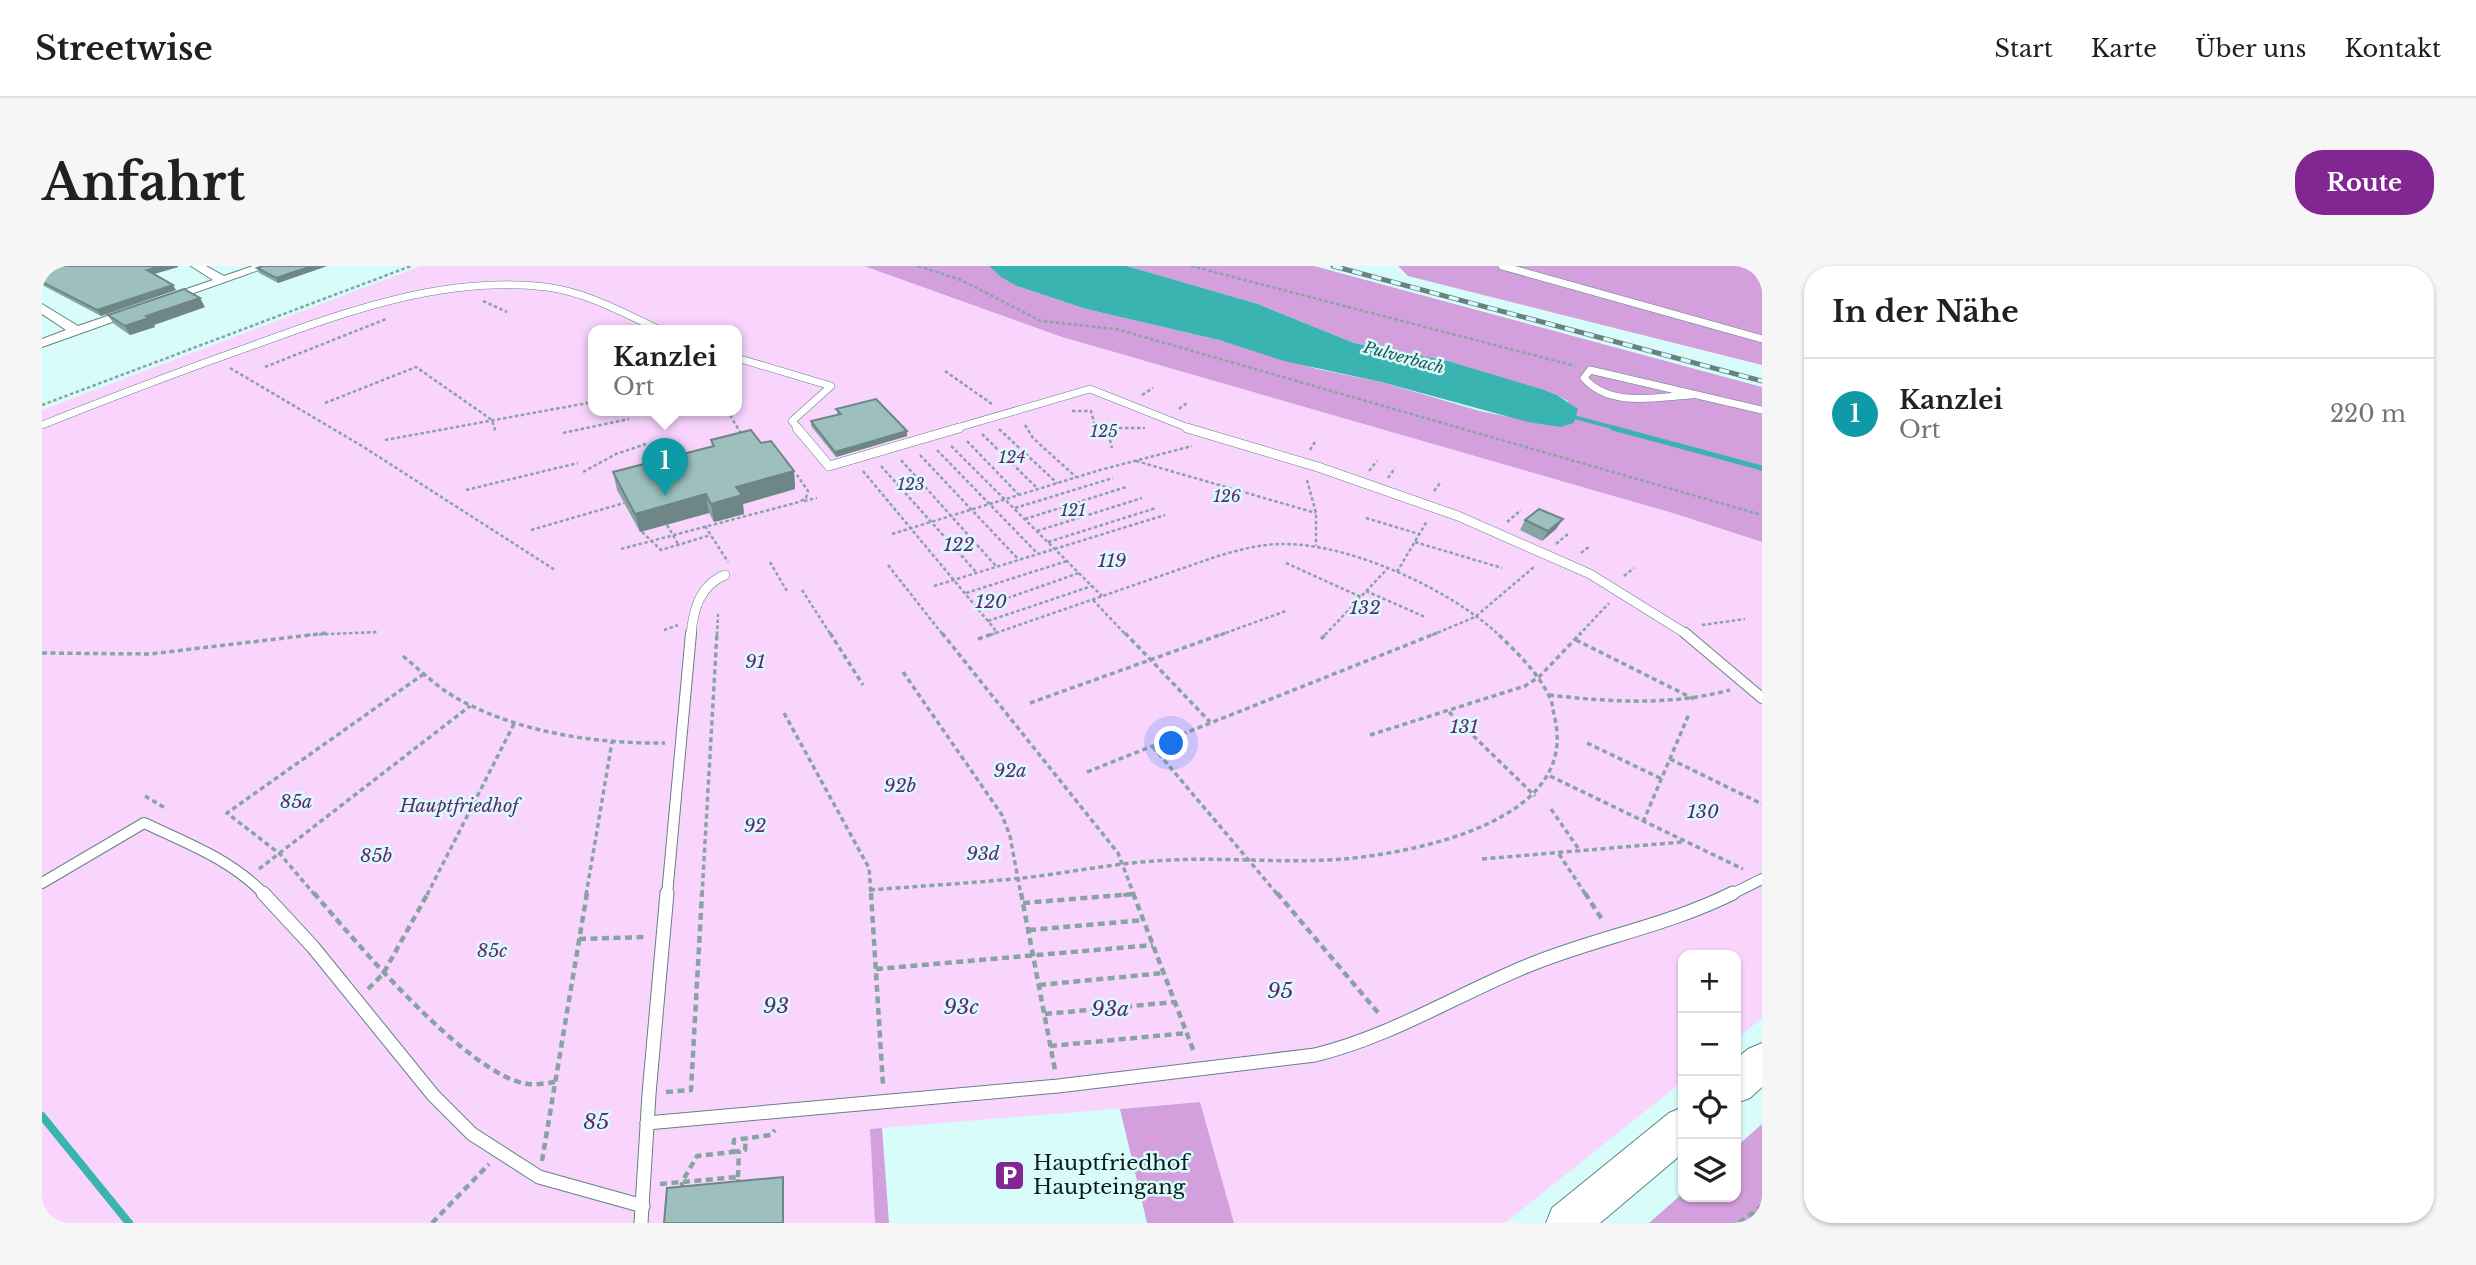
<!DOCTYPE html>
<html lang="de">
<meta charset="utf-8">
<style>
:root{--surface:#fff;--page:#f6f6f6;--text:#202124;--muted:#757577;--line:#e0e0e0;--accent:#822692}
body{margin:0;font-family:"Libre Baskerville",serif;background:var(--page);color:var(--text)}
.controls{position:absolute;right:21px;bottom:21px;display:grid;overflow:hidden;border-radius:14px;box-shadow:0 2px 5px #0004}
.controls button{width:63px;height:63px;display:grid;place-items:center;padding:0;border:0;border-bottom:2px solid var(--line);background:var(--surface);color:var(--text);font:35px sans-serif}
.you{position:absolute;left:1130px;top:478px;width:24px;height:24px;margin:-18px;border:5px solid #fff;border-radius:50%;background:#1a73e8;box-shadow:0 0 0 10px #1a73e833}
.badge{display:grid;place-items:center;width:46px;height:46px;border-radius:50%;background:var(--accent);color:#fff;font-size:23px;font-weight:700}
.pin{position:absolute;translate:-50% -58px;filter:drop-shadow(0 2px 4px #0008)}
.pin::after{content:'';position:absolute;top:37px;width:24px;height:21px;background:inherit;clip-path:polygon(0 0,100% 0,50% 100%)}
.popup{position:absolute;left:546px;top:59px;width:154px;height:91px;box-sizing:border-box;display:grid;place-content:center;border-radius:14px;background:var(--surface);filter:drop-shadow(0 2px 5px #0005);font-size:23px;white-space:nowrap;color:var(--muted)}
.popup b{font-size:26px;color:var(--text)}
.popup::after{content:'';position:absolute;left:50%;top:100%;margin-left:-14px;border:14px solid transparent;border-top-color:var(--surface)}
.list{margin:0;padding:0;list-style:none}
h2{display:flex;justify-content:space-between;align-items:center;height:91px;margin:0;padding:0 28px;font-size:30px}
h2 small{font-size:23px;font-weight:400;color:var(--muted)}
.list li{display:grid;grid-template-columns:46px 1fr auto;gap:21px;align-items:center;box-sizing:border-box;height:112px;padding:0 28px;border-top:2px solid var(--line)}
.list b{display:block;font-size:26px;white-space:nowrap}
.list p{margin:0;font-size:23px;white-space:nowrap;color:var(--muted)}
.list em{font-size:23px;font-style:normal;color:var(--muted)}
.icon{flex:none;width:38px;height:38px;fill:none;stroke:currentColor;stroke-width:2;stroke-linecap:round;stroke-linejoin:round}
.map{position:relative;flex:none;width:1720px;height:957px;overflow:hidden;border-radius:28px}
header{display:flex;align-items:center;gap:42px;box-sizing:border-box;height:98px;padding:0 35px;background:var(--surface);border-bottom:2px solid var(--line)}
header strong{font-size:33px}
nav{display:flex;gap:38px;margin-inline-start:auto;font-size:24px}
.intro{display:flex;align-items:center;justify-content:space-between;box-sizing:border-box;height:168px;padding:0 42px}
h1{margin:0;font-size:49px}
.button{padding:18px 32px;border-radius:28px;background:var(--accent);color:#fff;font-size:24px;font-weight:700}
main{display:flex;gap:42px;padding:0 42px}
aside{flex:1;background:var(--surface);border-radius:28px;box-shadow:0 2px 5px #0004}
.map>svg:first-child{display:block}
.green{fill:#f9d5fe;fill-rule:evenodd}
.forest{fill:#d49fdd}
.water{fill:#3ab4b1}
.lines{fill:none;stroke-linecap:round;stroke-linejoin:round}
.stream-far2{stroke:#3ab4b1;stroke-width:3.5}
.stream-far1{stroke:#3ab4b1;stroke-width:5}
.stream{stroke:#3ab4b1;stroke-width:8}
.service-far3-casing{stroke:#618382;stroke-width:8}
.service-far2-casing{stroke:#618382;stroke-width:10}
.service-far1-casing{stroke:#618382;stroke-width:12}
.service-casing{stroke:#618382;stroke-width:15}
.minor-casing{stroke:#618382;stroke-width:2}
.secondary-casing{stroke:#618382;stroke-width:2}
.path-far2{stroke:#88a4a2;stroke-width:2.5;stroke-dasharray:3.5 2.5;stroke-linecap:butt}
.path-far1{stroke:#88a4a2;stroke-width:3.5;stroke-dasharray:5 3.5;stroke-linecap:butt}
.path{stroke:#88a4a2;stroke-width:4.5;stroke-dasharray:7 4.5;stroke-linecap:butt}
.service-far3{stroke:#fff;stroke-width:7}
.service-far2{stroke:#fff;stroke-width:9}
.service-far1{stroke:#fff;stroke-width:10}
.service{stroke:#fff;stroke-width:13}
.minor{fill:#fff;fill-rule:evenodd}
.secondary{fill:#fff;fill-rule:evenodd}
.rail-casing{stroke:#698280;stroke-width:5}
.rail{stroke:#d7fcfa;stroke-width:3.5;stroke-dasharray:10;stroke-linecap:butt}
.wall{fill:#87a5a3}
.shaded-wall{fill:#6e8685}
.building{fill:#9dc0be;stroke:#6e8685;stroke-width:2}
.labels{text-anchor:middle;stroke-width:5;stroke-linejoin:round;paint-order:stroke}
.far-water-label{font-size:16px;font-style:italic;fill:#215453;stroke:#d7fcfa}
.far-park-label{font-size:16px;font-style:italic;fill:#652570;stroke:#d7fcfa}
.park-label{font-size:18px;font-style:italic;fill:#652570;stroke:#d7fcfa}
.near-park-label{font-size:21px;font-style:italic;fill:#652570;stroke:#d7fcfa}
.near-poi-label{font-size:21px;fill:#0d1b1a;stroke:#d7fcfa;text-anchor:start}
</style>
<header>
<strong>Streetwise</strong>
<nav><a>Start</a><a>Karte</a><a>Über uns</a><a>Kontakt</a></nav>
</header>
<div class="intro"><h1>Anfahrt</h1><a class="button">Route</a></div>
<main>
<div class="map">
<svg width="1720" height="957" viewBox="0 0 1720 957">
<rect width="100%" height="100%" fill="#d7fcfa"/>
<!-- green -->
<path class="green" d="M 379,0 L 822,0 L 1020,71 L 1634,248 L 1720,276 L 1720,752 L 1694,773 L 1694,689 L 1641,689 L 1641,815 L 1463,957 L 1192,957 L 1157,836 L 828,863 L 833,957 L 0,957 L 0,144 ZM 551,64 L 695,64 L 695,144 L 551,144 Z"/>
<!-- forest -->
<g class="forest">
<path d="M 822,0 L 947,0 L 975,20 L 1044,43 L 1177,74 L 1275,103 L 1339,116 L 1438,145 L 1518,161 L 1526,135 L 1515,129 L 1406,95 L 1312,77 L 1216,38 L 1085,0 L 1272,0 L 1720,121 L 1720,276 L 1634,248 L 1020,71 Z"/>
<path d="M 1356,0 L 1720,0 L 1720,99 L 1366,10 Z"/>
<path d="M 1158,836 L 1192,957 L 1105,957 L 1078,843 Z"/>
<path d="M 1720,858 L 1720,957 L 1607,957 L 1641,927 L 1641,931 L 1694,931 L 1694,881 Z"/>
<path d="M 840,862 L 847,957 L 833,957 L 828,863 Z"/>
</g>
<!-- water -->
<path class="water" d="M 947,0 L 1085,0 L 1216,38 L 1312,77 L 1406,95 L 1499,123 L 1515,129 L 1536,143 L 1532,157 L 1518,161 L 1486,156 L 1339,116 L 1242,95 L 1177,74 L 1044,43 L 975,20 L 959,11 Z"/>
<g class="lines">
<!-- stream-far2 -->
<path class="stream-far2" d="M 1528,150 L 1577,163"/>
<!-- stream-far1 -->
<path class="stream-far1" d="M 1571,162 L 1720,202"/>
<!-- stream -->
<path class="stream" d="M 0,850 L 87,957"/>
<defs>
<g id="service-far3">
<path d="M 1460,0 L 1720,73"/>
<path d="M 695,92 L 789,120 L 750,155 L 757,163"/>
<path d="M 1649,129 C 1614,131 1568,142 1542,112 L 1548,104 L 1720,144"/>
<path d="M 0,159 C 68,132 136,106 204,82 C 300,47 400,9 504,21 C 544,26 582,47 618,64"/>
<path d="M 911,163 L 1048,123 L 1149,163"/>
</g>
<g id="service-far2">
<path d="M 755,162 L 787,200 L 917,162"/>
<path d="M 1145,162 L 1276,201 L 1416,250 L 1548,308 L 1646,369"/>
<path d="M 649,369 C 651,344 658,319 683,309"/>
</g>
<g id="service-far1">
<path d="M 1643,367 L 1720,432"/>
<path d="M 0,617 L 102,557 C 145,577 190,594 223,629"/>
<path d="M 625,629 L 649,367"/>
<path d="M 1688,629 L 1720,613"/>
</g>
<g id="service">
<path d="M 221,627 L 271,681 L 391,829 L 430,868 L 497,911 L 601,940"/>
<path d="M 605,857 L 1016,820 L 1273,789 C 1350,770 1412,730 1485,700 C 1552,672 1625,660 1691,627"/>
<path d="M 599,957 L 607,828 L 625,627"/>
</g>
<path id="minor" d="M 149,0 L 164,0 L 182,10 L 211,0 L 228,0 L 0,81 L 0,73 L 24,64 L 0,48 L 0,38 L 36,60 L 171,14 Z"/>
<g id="secondary">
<path d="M 1720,777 L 1720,821 L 1708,832 L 1694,837 L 1694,793 L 1706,783 Z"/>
<path d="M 1641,841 L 1641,887 L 1558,957 L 1504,957 L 1510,942 L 1627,847 Z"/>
</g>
</defs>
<!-- service-far3 casing -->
<use href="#service-far3" class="service-far3-casing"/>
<!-- service-far2 casing -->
<use href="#service-far2" class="service-far2-casing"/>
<!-- service-far1 casing -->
<use href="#service-far1" class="service-far1-casing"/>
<!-- service casing -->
<use href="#service" class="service-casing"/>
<!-- minor casing -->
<use href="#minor" class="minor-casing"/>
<!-- secondary casing -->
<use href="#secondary" class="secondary-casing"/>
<!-- path-far2 -->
<g class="path-far2">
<path d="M 876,0 L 919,14 L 999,55 L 1074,63 L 1720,249"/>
<path d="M 1149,0 L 1533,100"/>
<path d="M 441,35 L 465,46"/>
<path d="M 223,101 L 344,53"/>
<path d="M 188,102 L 320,180 L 513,304"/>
<path d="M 903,105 L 950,138"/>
<path d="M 1100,129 L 1111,122"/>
<path d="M 283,137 L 374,101 L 450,154 L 454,167"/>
<path d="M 0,139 L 369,0"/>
<path d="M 1137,143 L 1146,136"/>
<path d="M 685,144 L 698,166"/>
<path d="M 1030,145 L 1049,145 L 1054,164"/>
<path d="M 983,159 L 991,172 L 1034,211"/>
<path d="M 1053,162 L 1103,162"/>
<path d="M 1065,162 L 1070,182"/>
<path d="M 957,163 L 1015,217"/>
<path d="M 521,167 L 587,153"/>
<path d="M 940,168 L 996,223"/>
<path d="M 343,174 L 551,136"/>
<path d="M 925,175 L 977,229"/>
<path d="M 909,180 L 1060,330"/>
<path d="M 628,183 L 641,191"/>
<path d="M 895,184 L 996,288"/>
<path d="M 1268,184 L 1273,176"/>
<path d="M 878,189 L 977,294"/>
<path d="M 859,194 L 954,300"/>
<path d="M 1094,195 L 1274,247"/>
<path d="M 839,200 L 935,307"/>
<path d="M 821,205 L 955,366"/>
<path d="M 1327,205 L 1335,195"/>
<path d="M 541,206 L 574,188 L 604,178"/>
<path d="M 1346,212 L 1353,202"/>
<path d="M 1265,214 L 1274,247 L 1274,280"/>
<path d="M 424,224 L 536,197"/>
<path d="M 1392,225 L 1398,217"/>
<path d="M 762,235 L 775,232"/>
<path d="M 973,242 L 1071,212"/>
<path d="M 1324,252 L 1377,268"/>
<path d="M 983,253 L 1084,221"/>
<path d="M 1465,256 L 1479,244"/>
<path d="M 625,259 L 636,278"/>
<path d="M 663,260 L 686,296"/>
<path d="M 489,264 L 582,237"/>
<path d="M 995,265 L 1100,232"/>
<path d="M 600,266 L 619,284 L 669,269"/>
<path d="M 850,268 L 1058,204 L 1150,180"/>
<path d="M 1006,276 L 1114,242"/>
<path d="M 1373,276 L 1460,302"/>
<path d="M 1514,278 L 1527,267"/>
<path d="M 579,283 L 757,236 L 764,232 L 766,225 L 755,209"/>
<path d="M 1539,287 L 1548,280"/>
<path d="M 728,296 L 746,327"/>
<path d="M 1244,297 L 1319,331"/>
<path d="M 846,299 L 901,369"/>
<path d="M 1355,306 L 1385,255"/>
<path d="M 1582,310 L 1592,302"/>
<path d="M 892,320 L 1123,249"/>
<path d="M 760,324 L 789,369"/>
<path d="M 1324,325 L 1383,351"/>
<path d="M 924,327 L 1025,295"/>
<path d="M 1051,334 L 1084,369"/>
<path d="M 937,342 L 1037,307"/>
<path d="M 946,355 L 1050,320"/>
<path d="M 1660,359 L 1703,353"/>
<path d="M 622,364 L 636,359"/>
<path d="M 265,369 L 335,366"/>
<path d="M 675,369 L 676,348"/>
<path d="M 948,369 L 1176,290 C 1197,284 1218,278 1240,278 C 1307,277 1408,323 1457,369"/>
<path d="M 1178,369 L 1244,345"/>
<path d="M 1283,369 L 1346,302"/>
<path d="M 1390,369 L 1433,351 L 1492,301"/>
<path d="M 1537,369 L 1567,337"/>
</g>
<!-- path-far1 -->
<g class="path-far1">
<path d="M 788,367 L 821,419"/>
<path d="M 900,367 L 1076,587 L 1092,629"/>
<path d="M 1083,367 L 1168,456"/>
<path d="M 936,373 L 953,367"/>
<path d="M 1279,373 L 1285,367"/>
<path d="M 1534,374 L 1652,433"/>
<path d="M 0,387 L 108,388 L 285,367"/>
<path d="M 361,390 C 380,406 398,424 420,435 C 480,467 556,478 623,477"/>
<path d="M 861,406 L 960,549 L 968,570 L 979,629"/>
<path d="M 1507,429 C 1569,436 1627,440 1688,424"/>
<path d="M 988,437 L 1183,367"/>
<path d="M 1407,446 L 1493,530"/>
<path d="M 742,447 L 827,602 L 829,629"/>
<path d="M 1328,469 L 1483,420 L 1497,411 L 1539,367"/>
<path d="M 1545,477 L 1620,513"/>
<path d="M 1111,481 L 1236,629"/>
<path d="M 1628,493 L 1720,538"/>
<path d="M 1045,506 L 1395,367"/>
<path d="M 1508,510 L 1701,603"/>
<path d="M 103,530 L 123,542"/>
<path d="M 1509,543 L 1538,585"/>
<path d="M 1601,556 L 1647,448"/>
<path d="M 1517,588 L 1544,629"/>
<path d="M 1440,593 L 1640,576"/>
<path d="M 217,603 L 428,440"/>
<path d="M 828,624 C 879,620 930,617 981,612 C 1025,607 1068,598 1112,595 C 1175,590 1239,598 1302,593 C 1376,586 1536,555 1513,453 C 1511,446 1511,438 1508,432 C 1496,406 1475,387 1455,367"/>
<path d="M 273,629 L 238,588 L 185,547 L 383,407"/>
<path d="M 385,629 L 473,456"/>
<path d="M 544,629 L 570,476"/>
<path d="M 660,629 L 675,367"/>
<path d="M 1081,629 L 1092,628"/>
</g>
<!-- path -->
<g class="path">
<path d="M 272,627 C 312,674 427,811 486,818 C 495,819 505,817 513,816"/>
<path d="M 829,627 L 841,819"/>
<path d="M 979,627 L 1013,804"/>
<path d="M 1091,627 L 1152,786"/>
<path d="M 1235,627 L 1338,749"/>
<path d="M 1543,627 L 1561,655"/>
<path d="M 981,637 L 1092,628"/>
<path d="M 987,664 L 1102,654"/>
<path d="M 537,673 L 605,671"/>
<path d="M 834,703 L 1111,679"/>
<path d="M 997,719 L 1122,707"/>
<path d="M 326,723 L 341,708 L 386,627"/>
<path d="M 1003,748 L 1133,736"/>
<path d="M 1008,780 L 1145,767"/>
<path d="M 624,826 L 649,824 L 660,627"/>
<path d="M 691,886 L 703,884 L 704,872"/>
<path d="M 500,895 L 545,627"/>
<path d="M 696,911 L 697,885"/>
<path d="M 618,918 L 696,911 L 696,919"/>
<path d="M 640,923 L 640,916 L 655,890 L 691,886 L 692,874 L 729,869 L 733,864"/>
<path d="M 390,957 L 447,898"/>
<path d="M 1697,957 L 1720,940"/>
</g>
<!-- service-far3 -->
<use href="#service-far3" class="service-far3"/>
<!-- service-far2 -->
<use href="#service-far2" class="service-far2"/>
<!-- service-far1 -->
<use href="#service-far1" class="service-far1"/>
<!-- service -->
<use href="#service" class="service"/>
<!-- minor -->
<use href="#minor" class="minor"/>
<!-- secondary -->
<use href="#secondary" class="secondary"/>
<defs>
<path id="rail" d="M 1291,0 L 1720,115"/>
</defs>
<!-- rail casing -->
<use href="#rail" class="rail-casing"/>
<!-- rail -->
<use href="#rail" class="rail"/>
</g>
<!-- wall -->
<g class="wall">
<path d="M 0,0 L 136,1 L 112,8 L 134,24 L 59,50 L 0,19 Z"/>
<path d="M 221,0 L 285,0 L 236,17 L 217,7 L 215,2 Z"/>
<path d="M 163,41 L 112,59 L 113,61 L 88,69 L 72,58 L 66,49 Z"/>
<path d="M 794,143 L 865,170 L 794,191 L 769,160 L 769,155 L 796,149 Z"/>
<path d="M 669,174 L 719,177 L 752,205 L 753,223 L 701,238 L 702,248 L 672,256 L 667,247 L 598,266 L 575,224 L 571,206 L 670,180 Z"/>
<path d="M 1521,253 L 1514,263 L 1500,275 L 1478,264 L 1483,254 Z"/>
</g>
<!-- shaded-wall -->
<g class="shaded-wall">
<path d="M 119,0 L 136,0 L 136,1 L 108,9 L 105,4 Z"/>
<path d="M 270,0 L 285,0 L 236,17 L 234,12 Z"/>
<path d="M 131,19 L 134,24 L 59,50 L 55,44 Z"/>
<path d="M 158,32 L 163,41 L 112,59 L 113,61 L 88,69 L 83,60 L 104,50 Z"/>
<path d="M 865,165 L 865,170 L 794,191 L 793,186 Z"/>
<path d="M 752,205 L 753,223 L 701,238 L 702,248 L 672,256 L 669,238 L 694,221 Z"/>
<path d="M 664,228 L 667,247 L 598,266 L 593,248 Z"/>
<path d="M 1521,253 L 1514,263 L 1500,275 L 1506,265 Z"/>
<path d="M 741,911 L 742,915 L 742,957 L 741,957 Z"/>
</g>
<!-- building -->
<g class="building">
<path d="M 0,0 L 119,0 L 105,4 L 131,19 L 55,44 L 0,16 Z"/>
<path d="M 221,0 L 270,0 L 234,12 L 215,2 Z"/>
<path d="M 142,23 L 158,32 L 104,50 L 107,52 L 83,60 L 66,49 Z"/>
<path d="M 834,133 L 865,165 L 793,186 L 769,155 L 799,148 L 794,143 Z"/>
<path d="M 709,164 L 719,177 L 729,175 L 752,205 L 694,221 L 700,229 L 669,238 L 664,228 L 593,248 L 571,206 L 672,180 L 669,174 Z"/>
<path d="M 1497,243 L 1521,253 L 1506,265 L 1483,254 Z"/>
<path d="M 741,911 L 741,957 L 622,957 L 625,922 Z"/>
</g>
<!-- icons -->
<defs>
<symbol id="parking-square" viewBox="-11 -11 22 22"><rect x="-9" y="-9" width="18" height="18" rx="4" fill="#822692" stroke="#d7fcfa"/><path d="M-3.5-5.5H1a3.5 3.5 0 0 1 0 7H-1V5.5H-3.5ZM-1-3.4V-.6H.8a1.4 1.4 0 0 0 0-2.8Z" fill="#fff"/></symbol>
</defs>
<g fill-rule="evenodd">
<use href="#parking-square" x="950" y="892" width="35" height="35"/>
</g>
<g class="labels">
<!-- far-water labels -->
<g class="far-water-label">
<text transform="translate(1362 91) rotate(15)" y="6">Pulverbach</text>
</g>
<!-- far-park labels -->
<g class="far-park-label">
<text x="1062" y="171">125</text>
<text x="970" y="197">124</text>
<text x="869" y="224">123</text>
<text x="1185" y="236">126</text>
<text x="1031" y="250">121</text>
</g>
<!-- park labels -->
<g class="park-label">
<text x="917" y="285">122</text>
<text x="1070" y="301">119</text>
<text x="949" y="342">120</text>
<text x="1323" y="348">132</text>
<text x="713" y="402">91</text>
<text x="1422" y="467">131</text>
<text x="968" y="511">92a</text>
<text x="858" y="526">92b</text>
<text x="254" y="542">85a</text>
<text x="417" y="546">Hauptfriedhof</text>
<text x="1661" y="552">130</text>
<text x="713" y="566">92</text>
<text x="941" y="594">93d</text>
<text x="334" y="596">85b</text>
<text x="450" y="691">85c</text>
</g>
<!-- near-park labels -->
<g class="near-park-label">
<text x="1238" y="732">95</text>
<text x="734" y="747">93</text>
<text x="919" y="748">93c</text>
<text x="1068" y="750">93a</text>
<text x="554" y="863">85</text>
</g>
<!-- near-poi labels -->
<g class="near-poi-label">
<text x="991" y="904">Hauptfriedhof<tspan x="991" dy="24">Haupteingang</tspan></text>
</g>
</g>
</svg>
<div class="controls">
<button>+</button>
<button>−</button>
<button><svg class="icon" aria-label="locate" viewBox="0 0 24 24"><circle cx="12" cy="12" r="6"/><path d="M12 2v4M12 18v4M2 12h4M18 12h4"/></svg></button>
<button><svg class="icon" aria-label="layers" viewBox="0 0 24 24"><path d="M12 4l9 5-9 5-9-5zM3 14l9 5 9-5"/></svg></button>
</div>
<div class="you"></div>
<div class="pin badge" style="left:623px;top:230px;background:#0f9aa8">1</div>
<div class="popup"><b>Kanzlei</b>Ort</div>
</div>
<aside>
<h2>In der Nähe<small></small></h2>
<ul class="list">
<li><span class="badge" style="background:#0f9aa8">1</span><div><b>Kanzlei</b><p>Ort</p></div><em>220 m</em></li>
</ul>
</aside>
</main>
